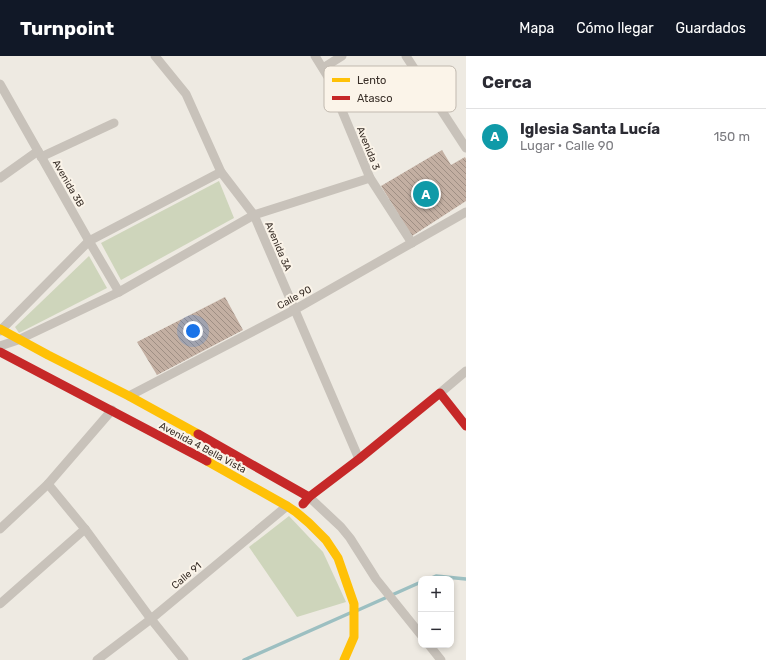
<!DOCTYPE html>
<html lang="es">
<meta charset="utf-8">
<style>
:root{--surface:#fff;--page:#f2f2f3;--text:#2b2b33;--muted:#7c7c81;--line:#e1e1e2;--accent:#111827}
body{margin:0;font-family:Rubik,sans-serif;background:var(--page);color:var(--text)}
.controls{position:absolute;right:12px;bottom:12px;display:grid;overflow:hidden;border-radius:8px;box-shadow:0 2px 6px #0003}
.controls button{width:36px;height:36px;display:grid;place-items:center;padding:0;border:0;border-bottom:1px solid var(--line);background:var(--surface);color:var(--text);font:20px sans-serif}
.you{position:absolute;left:193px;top:275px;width:14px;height:14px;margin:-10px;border:3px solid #fff;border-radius:50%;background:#1a73e8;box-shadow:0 0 0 6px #1a73e833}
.badge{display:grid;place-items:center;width:26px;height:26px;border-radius:50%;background:var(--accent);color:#fff;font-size:13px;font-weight:700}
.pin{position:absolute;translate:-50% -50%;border:2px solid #fff;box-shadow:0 1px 4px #0006}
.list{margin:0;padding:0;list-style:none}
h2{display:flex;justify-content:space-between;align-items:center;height:52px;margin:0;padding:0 16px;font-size:17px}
h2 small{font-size:13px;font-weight:400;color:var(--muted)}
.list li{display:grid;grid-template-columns:26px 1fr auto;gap:12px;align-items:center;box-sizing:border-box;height:56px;padding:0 16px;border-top:1px solid var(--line)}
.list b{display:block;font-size:15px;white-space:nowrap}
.list p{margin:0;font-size:13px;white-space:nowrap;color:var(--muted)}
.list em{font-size:13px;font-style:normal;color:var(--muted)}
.map{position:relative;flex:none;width:466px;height:604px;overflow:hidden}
header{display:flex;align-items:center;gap:24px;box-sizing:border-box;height:56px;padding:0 20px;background:var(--accent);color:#fff}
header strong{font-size:19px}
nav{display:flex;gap:22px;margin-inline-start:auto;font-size:14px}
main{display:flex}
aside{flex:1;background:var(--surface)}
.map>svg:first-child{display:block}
.green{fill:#ced5bb}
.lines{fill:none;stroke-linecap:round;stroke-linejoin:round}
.stream{stroke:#9cbfc1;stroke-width:3.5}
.building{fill:url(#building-back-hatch)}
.street{stroke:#c8c2ba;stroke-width:9}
.slow{stroke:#ffc107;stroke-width:9}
.jam{stroke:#c62828;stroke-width:9}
.labels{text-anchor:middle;stroke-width:4;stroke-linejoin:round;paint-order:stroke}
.street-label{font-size:10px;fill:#392f28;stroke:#fbf4e9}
.key{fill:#fbf4e9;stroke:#c1b9af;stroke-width:1}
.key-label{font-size:11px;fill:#392f28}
</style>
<header>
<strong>Turnpoint</strong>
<nav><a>Mapa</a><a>Cómo llegar</a><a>Guardados</a></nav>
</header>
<main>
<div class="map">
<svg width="466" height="604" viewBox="0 0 466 604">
<defs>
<pattern id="building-back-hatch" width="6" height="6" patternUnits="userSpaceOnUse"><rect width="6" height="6" fill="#c3afa2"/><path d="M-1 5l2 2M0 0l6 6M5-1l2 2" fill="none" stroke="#9f8f84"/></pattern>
</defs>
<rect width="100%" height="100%" fill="#eeeae2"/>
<!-- green -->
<g class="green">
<path d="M 219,125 L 234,162 L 121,224 L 101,187 Z"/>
<path d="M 89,200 L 107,232 L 19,277 L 15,271 Z"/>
<path d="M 289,460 L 323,496 L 346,546 L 297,561 L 249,491 Z"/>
</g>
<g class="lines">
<!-- stream -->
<g class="stream">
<path d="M 429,523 L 436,520 L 466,523"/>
<path d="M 356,555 L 421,526"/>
<path d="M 244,604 L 350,557"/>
</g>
</g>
<!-- building -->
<g class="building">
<path d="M 442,94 L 451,109 L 465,101 L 466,103 L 466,145 L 412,180 L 381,130 Z"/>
<path d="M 225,241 L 243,274 L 157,319 L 137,286 Z"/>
</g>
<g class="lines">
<!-- street -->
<g class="street">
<path d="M 155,0 L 186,38 L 221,116 L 254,159 L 359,403"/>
<path d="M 315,0 L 328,21 L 370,122 L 412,187"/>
<path d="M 406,0 L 466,92"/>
<path d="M 323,12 L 342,0"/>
<path d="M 0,28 L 89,185 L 119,236"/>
<path d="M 41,101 L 114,67"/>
<path d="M 0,122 L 38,95"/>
<path d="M 0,275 L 89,185 L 221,116"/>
<path d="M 0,290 L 18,284 L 119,236 L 254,159 L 370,122"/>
<path d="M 440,337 L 466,315"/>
<path d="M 129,340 L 294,254 L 466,156"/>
<path d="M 48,428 L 85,473 L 151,563 L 184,604"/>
<path d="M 309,441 L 341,471 L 350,482 L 376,523 L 421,579"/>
<path d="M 0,473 L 48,428 L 112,354"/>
<path d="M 0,548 L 85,473"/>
<path d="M 429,589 L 441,604"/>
<path d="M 97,604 L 151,563 L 287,450"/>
</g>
<!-- slow -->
<g class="slow">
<path d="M 0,273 L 48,299 L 129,340 L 198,378"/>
<path d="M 207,405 L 287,450 L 296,456 L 309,467 L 326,484 L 338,502 L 354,548 L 354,581 L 344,604"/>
</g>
<!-- jam -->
<g class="jam">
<path d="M 0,296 L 207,405"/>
<path d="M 198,378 L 309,441"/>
<path d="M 303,448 L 309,441 L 359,403 L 440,337 L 466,370"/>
</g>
</g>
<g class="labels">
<!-- street labels -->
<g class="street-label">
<text transform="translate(369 92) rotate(68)" y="4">Avenida 3</text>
<text transform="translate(69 127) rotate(60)" y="4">Avenida 3B</text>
<text transform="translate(279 190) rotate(67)" y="4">Avenida 3A</text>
<text transform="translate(294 241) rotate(-29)" y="4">Calle 90</text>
<text transform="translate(203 391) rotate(28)" y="4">Avenida 4 Bella Vista</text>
<text transform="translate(186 519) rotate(-40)" y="4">Calle 91</text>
</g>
</g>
<!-- legend -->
<rect x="324" y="10" width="132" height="46" rx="6" class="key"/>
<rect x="332" y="22" width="18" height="4" fill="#ffc107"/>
<rect x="332" y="40" width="18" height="4" fill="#c62828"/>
<g class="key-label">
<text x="357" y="28">Lento</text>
<text x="357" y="46">Atasco</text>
</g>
</svg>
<div class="controls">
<button>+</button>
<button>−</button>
</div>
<div class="you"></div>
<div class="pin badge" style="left:426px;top:138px;background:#0f9aa8">A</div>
</div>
<aside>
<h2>Cerca<small></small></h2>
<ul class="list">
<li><span class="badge" style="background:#0f9aa8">A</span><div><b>Iglesia Santa Lucía</b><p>Lugar · Calle 90</p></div><em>150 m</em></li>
</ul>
</aside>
</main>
